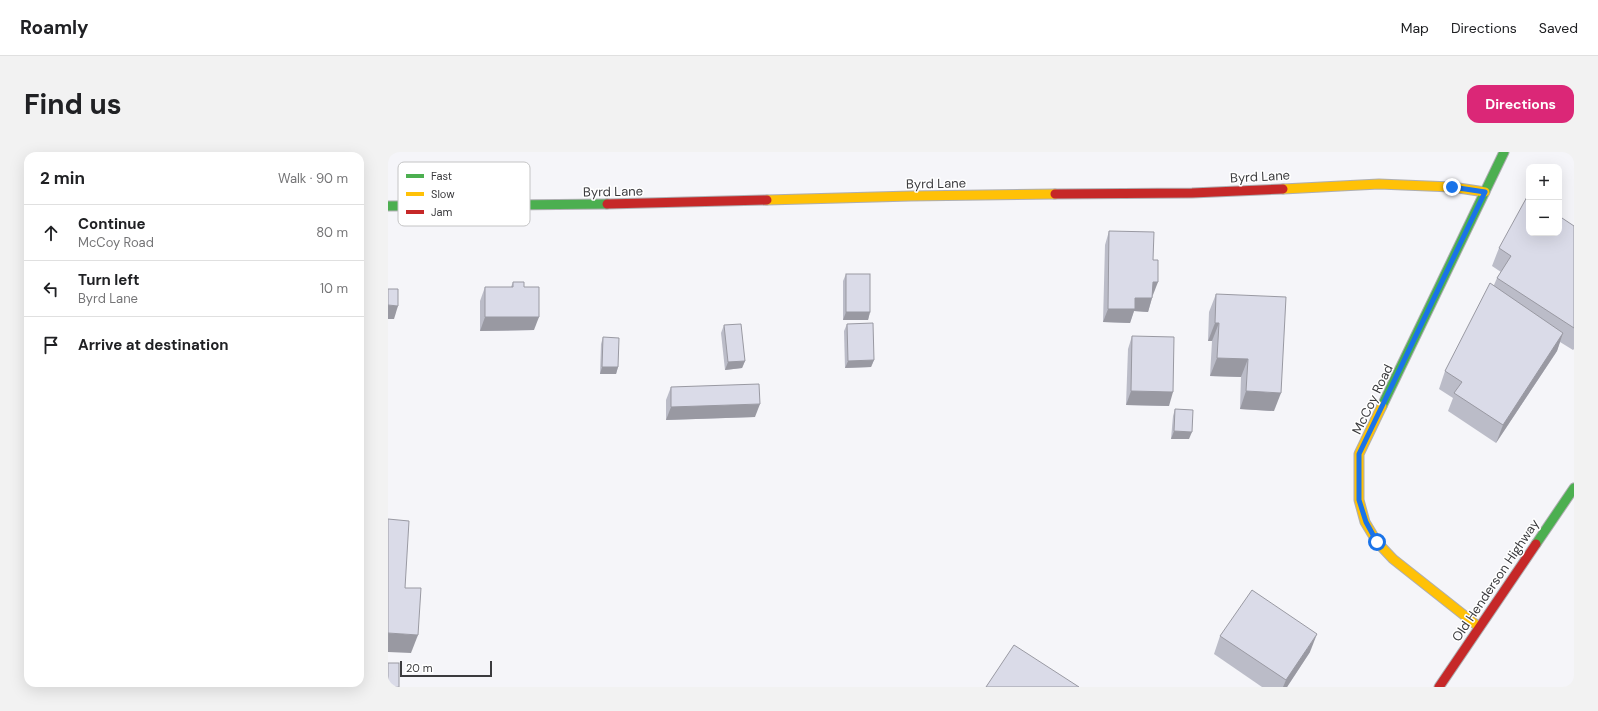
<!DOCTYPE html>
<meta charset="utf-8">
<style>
:root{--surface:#fff;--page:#f2f2f2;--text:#202124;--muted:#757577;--line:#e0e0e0;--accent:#db2777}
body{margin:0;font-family:"DM Sans",sans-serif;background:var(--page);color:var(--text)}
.controls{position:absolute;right:12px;top:12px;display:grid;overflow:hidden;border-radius:8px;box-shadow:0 4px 16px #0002}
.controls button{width:36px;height:36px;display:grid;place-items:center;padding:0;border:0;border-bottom:1px solid var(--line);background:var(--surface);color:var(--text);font:20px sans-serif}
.scale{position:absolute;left:12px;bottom:10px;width:92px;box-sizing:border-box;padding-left:4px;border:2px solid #3b3b3e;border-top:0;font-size:11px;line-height:14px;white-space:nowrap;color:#3b3b3e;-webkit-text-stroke:3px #fff;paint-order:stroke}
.stop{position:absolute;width:12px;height:12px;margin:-9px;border:3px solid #1a73e8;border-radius:50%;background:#fff}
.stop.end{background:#1a73e8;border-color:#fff;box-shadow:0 1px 4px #0008}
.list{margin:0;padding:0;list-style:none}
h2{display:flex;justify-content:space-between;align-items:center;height:52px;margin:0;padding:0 16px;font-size:17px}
h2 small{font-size:13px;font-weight:400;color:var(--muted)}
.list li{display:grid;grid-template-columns:26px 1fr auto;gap:12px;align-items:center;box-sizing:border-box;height:56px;padding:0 16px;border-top:1px solid var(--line)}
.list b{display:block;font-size:15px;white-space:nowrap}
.list p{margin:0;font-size:13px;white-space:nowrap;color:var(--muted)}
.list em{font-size:13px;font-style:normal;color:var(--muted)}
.icon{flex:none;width:22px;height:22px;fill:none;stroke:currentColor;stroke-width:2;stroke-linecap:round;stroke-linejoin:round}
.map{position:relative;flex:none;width:1186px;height:535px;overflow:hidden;border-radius:12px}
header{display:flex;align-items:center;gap:24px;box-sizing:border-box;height:56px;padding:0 20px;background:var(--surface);border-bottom:1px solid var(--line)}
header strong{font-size:19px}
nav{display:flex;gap:22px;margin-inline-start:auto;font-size:14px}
.intro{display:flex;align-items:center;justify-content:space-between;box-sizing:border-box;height:96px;padding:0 24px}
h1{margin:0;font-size:28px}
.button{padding:10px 18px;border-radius:12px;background:var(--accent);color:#fff;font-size:14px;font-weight:700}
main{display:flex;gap:24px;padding:0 24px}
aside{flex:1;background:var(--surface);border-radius:12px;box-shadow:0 4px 16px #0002}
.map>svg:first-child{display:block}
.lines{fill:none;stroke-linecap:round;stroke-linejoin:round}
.fast-casing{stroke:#aeaeb1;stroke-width:11}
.slow-casing{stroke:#aeaeb1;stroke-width:11}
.jam-casing{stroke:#aeaeb1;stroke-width:11}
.fast{stroke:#4caf50;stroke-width:9}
.slow{stroke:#ffc107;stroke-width:9}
.jam{stroke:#c62828;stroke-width:9}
.wall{fill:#bbbcc8}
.shaded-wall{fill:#9999a2}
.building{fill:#dadbe8;stroke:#9999a2}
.route{stroke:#1a73e8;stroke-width:5}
.labels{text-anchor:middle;stroke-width:3;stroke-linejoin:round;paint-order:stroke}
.street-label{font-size:13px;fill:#3b3b3e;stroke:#fff}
.key{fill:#fff;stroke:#c4c4c5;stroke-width:1}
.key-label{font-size:11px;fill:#3b3b3e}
</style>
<header>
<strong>Roamly</strong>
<nav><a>Map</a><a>Directions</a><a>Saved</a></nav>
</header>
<div class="intro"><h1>Find us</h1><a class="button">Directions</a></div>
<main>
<aside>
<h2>2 min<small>Walk · 90 m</small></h2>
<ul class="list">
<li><svg class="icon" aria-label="ahead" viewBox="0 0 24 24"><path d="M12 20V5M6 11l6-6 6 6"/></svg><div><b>Continue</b><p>McCoy Road</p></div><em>80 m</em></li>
<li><svg class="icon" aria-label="left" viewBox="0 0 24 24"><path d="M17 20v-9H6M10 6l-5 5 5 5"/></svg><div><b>Turn left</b><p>Byrd Lane</p></div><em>10 m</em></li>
<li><svg class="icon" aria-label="arrive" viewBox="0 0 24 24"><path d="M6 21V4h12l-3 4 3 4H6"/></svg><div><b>Arrive at destination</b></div></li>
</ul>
</aside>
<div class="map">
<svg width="1186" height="535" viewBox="0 0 1186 535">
<rect width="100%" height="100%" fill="#f5f5f9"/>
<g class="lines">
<defs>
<g id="fast">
<path d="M 0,54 L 219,52"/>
<path d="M 994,254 L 1116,0"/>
<path d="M 1148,392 L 1186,336"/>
</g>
<g id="slow">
<path d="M 895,37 L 991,32 L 1064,35 L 1097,40"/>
<path d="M 379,48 L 523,44 L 667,42"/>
<path d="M 994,254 L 971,302 L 971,348 L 977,370 L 989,390 L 1005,407 L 1091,475"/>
</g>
<g id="jam">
<path d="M 667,42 L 804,41 L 895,37"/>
<path d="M 219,52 L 379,48"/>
<path d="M 1051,535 L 1148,392"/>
</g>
</defs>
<!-- fast casing -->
<use href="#fast" class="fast-casing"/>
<!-- slow casing -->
<use href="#slow" class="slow-casing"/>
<!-- jam casing -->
<use href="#jam" class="jam-casing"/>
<!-- fast -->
<use href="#fast" class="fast"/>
<!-- slow -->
<use href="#slow" class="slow"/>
<!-- jam -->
<use href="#jam" class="jam"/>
</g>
<!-- wall -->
<g class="wall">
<path d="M 1186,74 L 1186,197 L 1185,198 L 1172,190 L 1169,199 L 1108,291 L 1060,259 L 1065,246 L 1051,237 L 1057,219 L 1106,133 L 1109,126 L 1113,120 L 1104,114 L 1111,96 Z"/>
<path d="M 721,79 L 765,143 L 764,146 L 760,160 L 746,159 L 742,171 L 715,170 L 717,93 Z"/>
<path d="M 458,122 L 482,160 L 480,168 L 455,168 L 455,129 Z"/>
<path d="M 125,130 L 136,135 L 146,178 L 92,179 L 92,149 L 97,135 L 123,135 Z"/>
<path d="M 828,142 L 886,259 L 852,257 L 853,225 L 822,224 L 824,189 L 820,189 L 821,160 Z"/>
<path d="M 459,172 L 486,208 L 483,215 L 457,216 L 456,179 Z"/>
<path d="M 336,173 L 357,209 L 354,216 L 337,218 L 333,181 Z"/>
<path d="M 744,184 L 781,254 L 738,253 L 740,197 Z"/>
<path d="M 215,185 L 230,215 L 228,222 L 212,222 L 213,192 Z"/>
<path d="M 283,235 L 367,265 L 278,268 L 278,248 Z"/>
<path d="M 787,257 L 801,287 L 783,287 L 785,264 Z"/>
<path d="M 832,484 L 922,500 L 899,535 L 874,535 L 826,502 Z"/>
</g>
<!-- shaded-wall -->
<g class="shaded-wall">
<path d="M 765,130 L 770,130 L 765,143 L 760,143 Z"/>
<path d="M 747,146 L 764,146 L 760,160 L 746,159 L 742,171 L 715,170 L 720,157 Z"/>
<path d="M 0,153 L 10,154 L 6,167 L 0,167 Z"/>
<path d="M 458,160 L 482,160 L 480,168 L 455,168 Z"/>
<path d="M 97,165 L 151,165 L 146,178 L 92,179 Z"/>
<path d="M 827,171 L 831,171 L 824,189 L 820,189 Z"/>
<path d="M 1175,181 L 1169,199 L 1108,291 L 1115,273 Z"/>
<path d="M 829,206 L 860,207 L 853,225 L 822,224 Z"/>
<path d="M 486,208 L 483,215 L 457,216 L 460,209 Z"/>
<path d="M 357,209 L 354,216 L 337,218 L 340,210 Z"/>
<path d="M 214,215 L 230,215 L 228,222 L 212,222 Z"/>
<path d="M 743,239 L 785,240 L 781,254 L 738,253 Z"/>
<path d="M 858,239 L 893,241 L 886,259 L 852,257 Z"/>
<path d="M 372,252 L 367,265 L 278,268 L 283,255 Z"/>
<path d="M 786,279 L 804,280 L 801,287 L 783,287 Z"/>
<path d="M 0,481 L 30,483 L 23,501 L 0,500 Z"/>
<path d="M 929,482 L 922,500 L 899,535 L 895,535 L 898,528 Z"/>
</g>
<!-- building -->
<g class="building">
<path d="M 1140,43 L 1141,44 L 1141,81 L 1171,81 L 1171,64 L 1186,74 L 1186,176 L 1109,126 L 1123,104 L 1111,96 Z"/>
<path d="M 721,79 L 766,80 L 765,108 L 770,108 L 770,130 L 765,130 L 764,146 L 747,146 L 747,157 L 720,157 Z"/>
<rect x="458" y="122" width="24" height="38"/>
<path d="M 125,130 L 136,130 L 136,135 L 151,135 L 151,165 L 97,165 L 97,135 L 125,135 Z"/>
<path d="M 1102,131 L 1175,181 L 1115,273 L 1066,241 L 1074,230 L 1057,219 Z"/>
<path d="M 0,137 L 10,137 L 10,154 L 0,153 Z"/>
<path d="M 828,142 L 898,145 L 893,241 L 858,239 L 860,207 L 829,206 L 831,171 L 827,171 Z"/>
<path d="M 485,171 L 486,208 L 460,209 L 459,172 Z"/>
<path d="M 353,172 L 357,209 L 340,210 L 336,173 Z"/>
<path d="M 744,184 L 786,185 L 785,240 L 743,239 Z"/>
<path d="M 215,185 L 231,186 L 230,215 L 214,215 Z"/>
<path d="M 371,232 L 372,252 L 283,255 L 283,235 Z"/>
<path d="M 787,257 L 805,258 L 804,280 L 786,279 Z"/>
<path d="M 0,367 L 21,369 L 17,436 L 33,436 L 30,483 L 0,481 Z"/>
<path d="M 864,438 L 929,482 L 898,528 L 832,484 Z"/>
<path d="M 626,493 L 691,535 L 598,535 Z"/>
<rect x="0" y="511" width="11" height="24"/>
</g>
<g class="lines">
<!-- route -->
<path class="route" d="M 989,390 L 978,370 L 971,348 L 971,302 L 1097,40 L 1064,35"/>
</g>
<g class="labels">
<!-- street labels -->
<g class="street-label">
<text transform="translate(872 24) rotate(-3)" y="5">Byrd Lane</text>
<text transform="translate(548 31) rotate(-1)" y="5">Byrd Lane</text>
<text transform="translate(225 39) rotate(-1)" y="5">Byrd Lane</text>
<text transform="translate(984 247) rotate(-64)" y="5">McCoy Road</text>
<text transform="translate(1107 428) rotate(-56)" y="5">Old Henderson Highway</text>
</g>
</g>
<!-- legend -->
<rect x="10" y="10" width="132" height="64" rx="6" class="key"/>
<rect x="18" y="22" width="18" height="4" fill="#4caf50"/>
<rect x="18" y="40" width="18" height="4" fill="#ffc107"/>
<rect x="18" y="58" width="18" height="4" fill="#c62828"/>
<g class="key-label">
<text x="43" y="28">Fast</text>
<text x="43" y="46">Slow</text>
<text x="43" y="64">Jam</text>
</g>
</svg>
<div class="controls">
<button>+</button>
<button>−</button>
</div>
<div class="scale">20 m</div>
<div class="stop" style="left:989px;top:390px"></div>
<div class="stop end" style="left:1064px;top:35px"></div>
</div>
</main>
